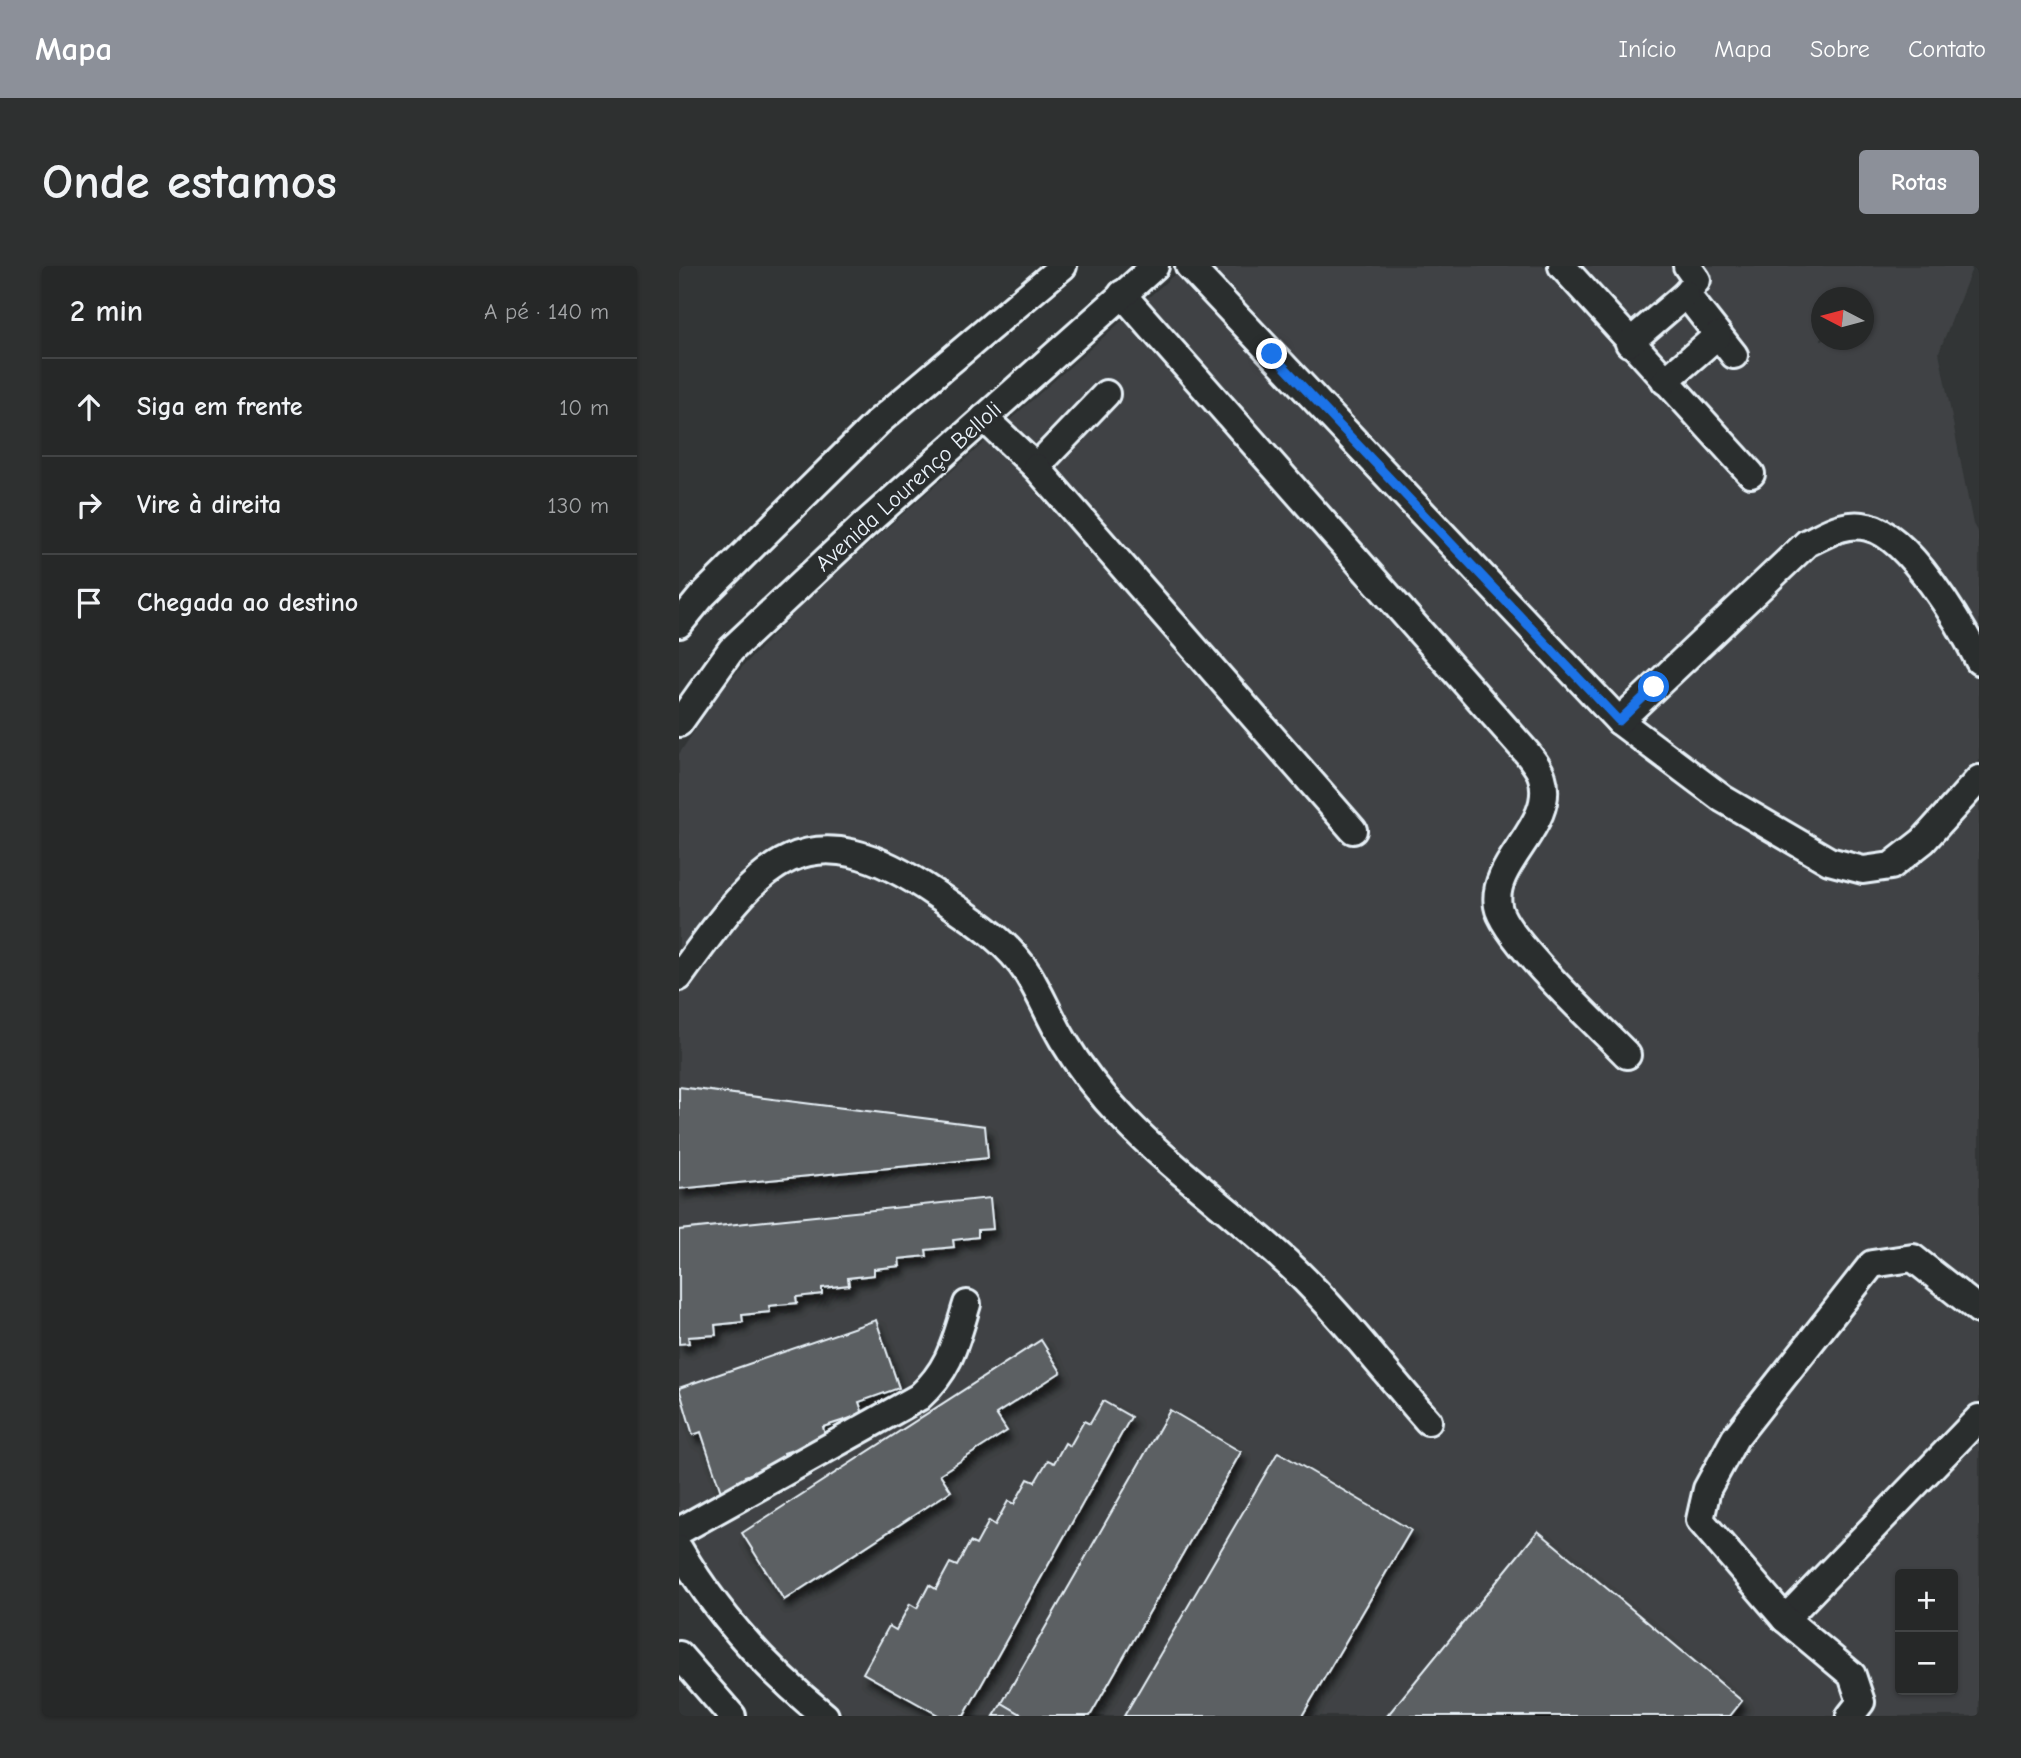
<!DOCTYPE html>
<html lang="pt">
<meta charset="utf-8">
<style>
:root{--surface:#262828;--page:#2e3030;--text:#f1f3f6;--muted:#a4a6a8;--line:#424445;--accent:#8c9099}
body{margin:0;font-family:"Comic Neue",sans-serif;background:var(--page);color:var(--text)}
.controls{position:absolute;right:21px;bottom:21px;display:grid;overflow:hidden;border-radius:7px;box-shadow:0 2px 5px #0004}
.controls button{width:63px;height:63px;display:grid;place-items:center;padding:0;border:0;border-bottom:2px solid var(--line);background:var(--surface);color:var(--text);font:35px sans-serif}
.compass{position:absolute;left:1132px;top:21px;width:63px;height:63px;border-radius:50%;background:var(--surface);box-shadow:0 2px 5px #0004;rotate:276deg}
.stop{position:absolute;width:21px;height:21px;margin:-16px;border:5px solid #1a73e8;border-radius:50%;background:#fff}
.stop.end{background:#1a73e8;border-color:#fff;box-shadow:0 2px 7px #0008}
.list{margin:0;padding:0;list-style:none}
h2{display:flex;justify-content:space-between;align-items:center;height:91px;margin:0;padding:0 28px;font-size:30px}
h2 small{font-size:23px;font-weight:400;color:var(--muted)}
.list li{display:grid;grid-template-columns:46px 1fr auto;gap:21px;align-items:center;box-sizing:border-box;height:98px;padding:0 28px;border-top:2px solid var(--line)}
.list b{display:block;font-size:26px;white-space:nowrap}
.list em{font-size:23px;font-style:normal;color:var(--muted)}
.icon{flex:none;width:38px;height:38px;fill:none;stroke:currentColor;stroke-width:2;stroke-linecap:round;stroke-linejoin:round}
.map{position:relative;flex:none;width:1300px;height:1450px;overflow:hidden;border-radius:7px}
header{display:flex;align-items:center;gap:42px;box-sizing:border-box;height:98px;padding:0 35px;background:var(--accent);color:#fff}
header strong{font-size:33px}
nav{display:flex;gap:38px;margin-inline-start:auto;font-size:24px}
.intro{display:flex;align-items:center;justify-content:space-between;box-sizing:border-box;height:168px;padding:0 42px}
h1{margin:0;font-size:49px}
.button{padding:18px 32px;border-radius:7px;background:var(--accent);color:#fff;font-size:24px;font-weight:700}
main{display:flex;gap:42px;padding:0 42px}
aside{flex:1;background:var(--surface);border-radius:7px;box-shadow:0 2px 5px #0004}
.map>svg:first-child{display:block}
.built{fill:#3f4244;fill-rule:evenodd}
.building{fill:#5c6063;stroke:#e8f1f8;stroke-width:2;filter:url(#shadow)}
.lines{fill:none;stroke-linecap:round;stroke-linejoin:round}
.minor-casing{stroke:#e8f1f8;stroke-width:32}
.minor{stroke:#2a2d2e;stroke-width:26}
.route{stroke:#1a73e8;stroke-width:9}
.labels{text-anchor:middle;stroke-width:5;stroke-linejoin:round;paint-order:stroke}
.street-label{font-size:23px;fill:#e8f1f8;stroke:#2a2d2e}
</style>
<header>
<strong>Mapa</strong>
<nav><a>Início</a><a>Mapa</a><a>Sobre</a><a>Contato</a></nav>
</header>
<div class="intro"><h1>Onde estamos</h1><a class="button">Rotas</a></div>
<main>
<aside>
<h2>2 min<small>A pé · 140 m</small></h2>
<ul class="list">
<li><svg class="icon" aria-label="ahead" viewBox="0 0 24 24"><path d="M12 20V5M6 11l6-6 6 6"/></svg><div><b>Siga em frente</b></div><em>10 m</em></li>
<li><svg class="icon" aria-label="right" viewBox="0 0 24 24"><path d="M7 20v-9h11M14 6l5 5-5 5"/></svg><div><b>Vire à direita</b></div><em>130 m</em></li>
<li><svg class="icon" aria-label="arrive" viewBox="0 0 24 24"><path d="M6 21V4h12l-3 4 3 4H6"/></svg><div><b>Chegada ao destino</b></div></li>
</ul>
</aside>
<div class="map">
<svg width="1300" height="1450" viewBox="0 0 1300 1450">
<defs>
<filter id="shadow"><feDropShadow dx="4.5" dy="8" stdDeviation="3.5" flood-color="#0009"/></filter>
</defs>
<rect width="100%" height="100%" fill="#323536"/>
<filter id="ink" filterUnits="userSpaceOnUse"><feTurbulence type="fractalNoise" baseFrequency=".0143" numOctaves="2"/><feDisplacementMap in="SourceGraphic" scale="14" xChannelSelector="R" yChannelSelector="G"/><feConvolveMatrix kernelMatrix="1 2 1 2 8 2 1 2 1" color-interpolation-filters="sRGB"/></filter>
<g filter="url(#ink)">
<!-- built -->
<path class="built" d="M 505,0 L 1294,0 L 1260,86 L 1294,258 L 1300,269 L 1300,1450 L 168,1450 L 110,1405 L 5,1277 L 0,1266 L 0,488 L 46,419 L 131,330 ZM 1142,32 L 1184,32 L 1184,74 L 1142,74 ZM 1221,1308 L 1274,1308 L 1274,1424 L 1221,1424 Z"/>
<!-- building -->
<g class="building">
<path d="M 0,821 L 306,860 L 309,892 L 0,923 Z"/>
<path d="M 311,932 L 314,963 L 299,964 L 299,971 L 274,974 L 275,981 L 247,984 L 248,990 L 220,993 L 221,1000 L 195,1003 L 195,1009 L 169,1012 L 170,1019 L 143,1022 L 143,1028 L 117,1031 L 118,1037 L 90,1040 L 91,1046 L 63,1049 L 64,1056 L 36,1059 L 37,1069 L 9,1071 L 10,1077 L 0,1078 L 0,964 Z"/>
<path d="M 197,1054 L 220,1122 L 180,1136 L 184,1148 L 144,1161 L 147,1173 L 105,1187 L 108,1196 L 66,1210 L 69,1219 L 43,1229 L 22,1166 L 14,1169 L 0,1122 Z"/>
<path d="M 362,1074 L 382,1106 L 317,1148 L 328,1165 L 261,1208 L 272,1225 L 105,1334 L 63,1267 Z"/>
<path d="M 424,1135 L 452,1151 L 285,1450 L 261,1450 L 184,1407 L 210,1360 L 217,1364 L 231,1338 L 238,1342 L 250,1319 L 257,1323 L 271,1297 L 278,1300 L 291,1276 L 297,1279 L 310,1255 L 316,1259 L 329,1235 L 335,1238 L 349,1213 L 356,1216 L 369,1194 L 375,1197 L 386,1177 L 391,1180 L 405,1155 L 411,1158 Z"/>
<path d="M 491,1144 L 562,1186 L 411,1450 L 345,1450 L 323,1437 Z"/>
<path d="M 599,1186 L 732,1264 L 623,1450 L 445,1450 Z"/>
<path d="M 859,1265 L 1063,1435 L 1051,1450 L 708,1450 Z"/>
<path d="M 323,1437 L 345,1450 L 315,1450 Z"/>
</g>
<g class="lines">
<defs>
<g id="minor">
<path d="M 510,0 L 940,455 L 1044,533 L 1150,595 L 1184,604 L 1212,600 L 1244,575 L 1300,513"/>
<path d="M 883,0 L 1072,208"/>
<path d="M 1008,0 L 1018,14 L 1007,28 L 1055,89"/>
<path d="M 443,28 L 849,488 C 854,495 861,503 863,511 C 878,559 811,596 819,640 C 824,672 921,761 948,789"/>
<path d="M 950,77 L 1007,28"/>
<path d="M 986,115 L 1039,69"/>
<path d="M 305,152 L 357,201 L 427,128"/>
<path d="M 357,201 L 674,564"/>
<path d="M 0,358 L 23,330 L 199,156 L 384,0"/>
<path d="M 940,455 L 1128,277 C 1147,268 1166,255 1189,261 C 1230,270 1282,359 1300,395"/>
<path d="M 0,457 L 52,384 L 183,261 L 476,0"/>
<path d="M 0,711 C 79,602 122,535 258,629 C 290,651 328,674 349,708 C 362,729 371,752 384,774 C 401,803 422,829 445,853 C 498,908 561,951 616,1004 C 664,1051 705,1105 749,1155"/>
<path d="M 0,1265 L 240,1131 C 271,1103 276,1077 288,1038"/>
<path d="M 0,1283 C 37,1347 89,1404 146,1450"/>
<path d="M 1106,1353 L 1300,1152"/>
<path d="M 0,1389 L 53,1450"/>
<path d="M 1171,1450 L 1182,1436 L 1173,1409 L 1106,1353 L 1021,1254 L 1028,1223 L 1056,1172 L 1193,998 L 1234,992 L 1300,1044"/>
</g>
</defs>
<!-- minor casing -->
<use href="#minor" class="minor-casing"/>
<!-- minor -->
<use href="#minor" class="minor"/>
</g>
</g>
<g class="lines" filter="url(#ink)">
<!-- route -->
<path class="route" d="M 593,88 L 940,455 L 975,421"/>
</g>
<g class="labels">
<!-- street labels -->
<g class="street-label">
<text transform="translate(229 220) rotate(-42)" y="8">Avenida Lourenço Belloli</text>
</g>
</g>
</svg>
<div class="controls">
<button>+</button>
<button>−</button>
</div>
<svg class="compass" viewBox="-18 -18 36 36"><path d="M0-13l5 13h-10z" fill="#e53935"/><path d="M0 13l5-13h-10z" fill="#a4a6a8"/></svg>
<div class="stop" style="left:975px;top:421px"></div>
<div class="stop end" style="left:593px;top:88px"></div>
</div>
</main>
